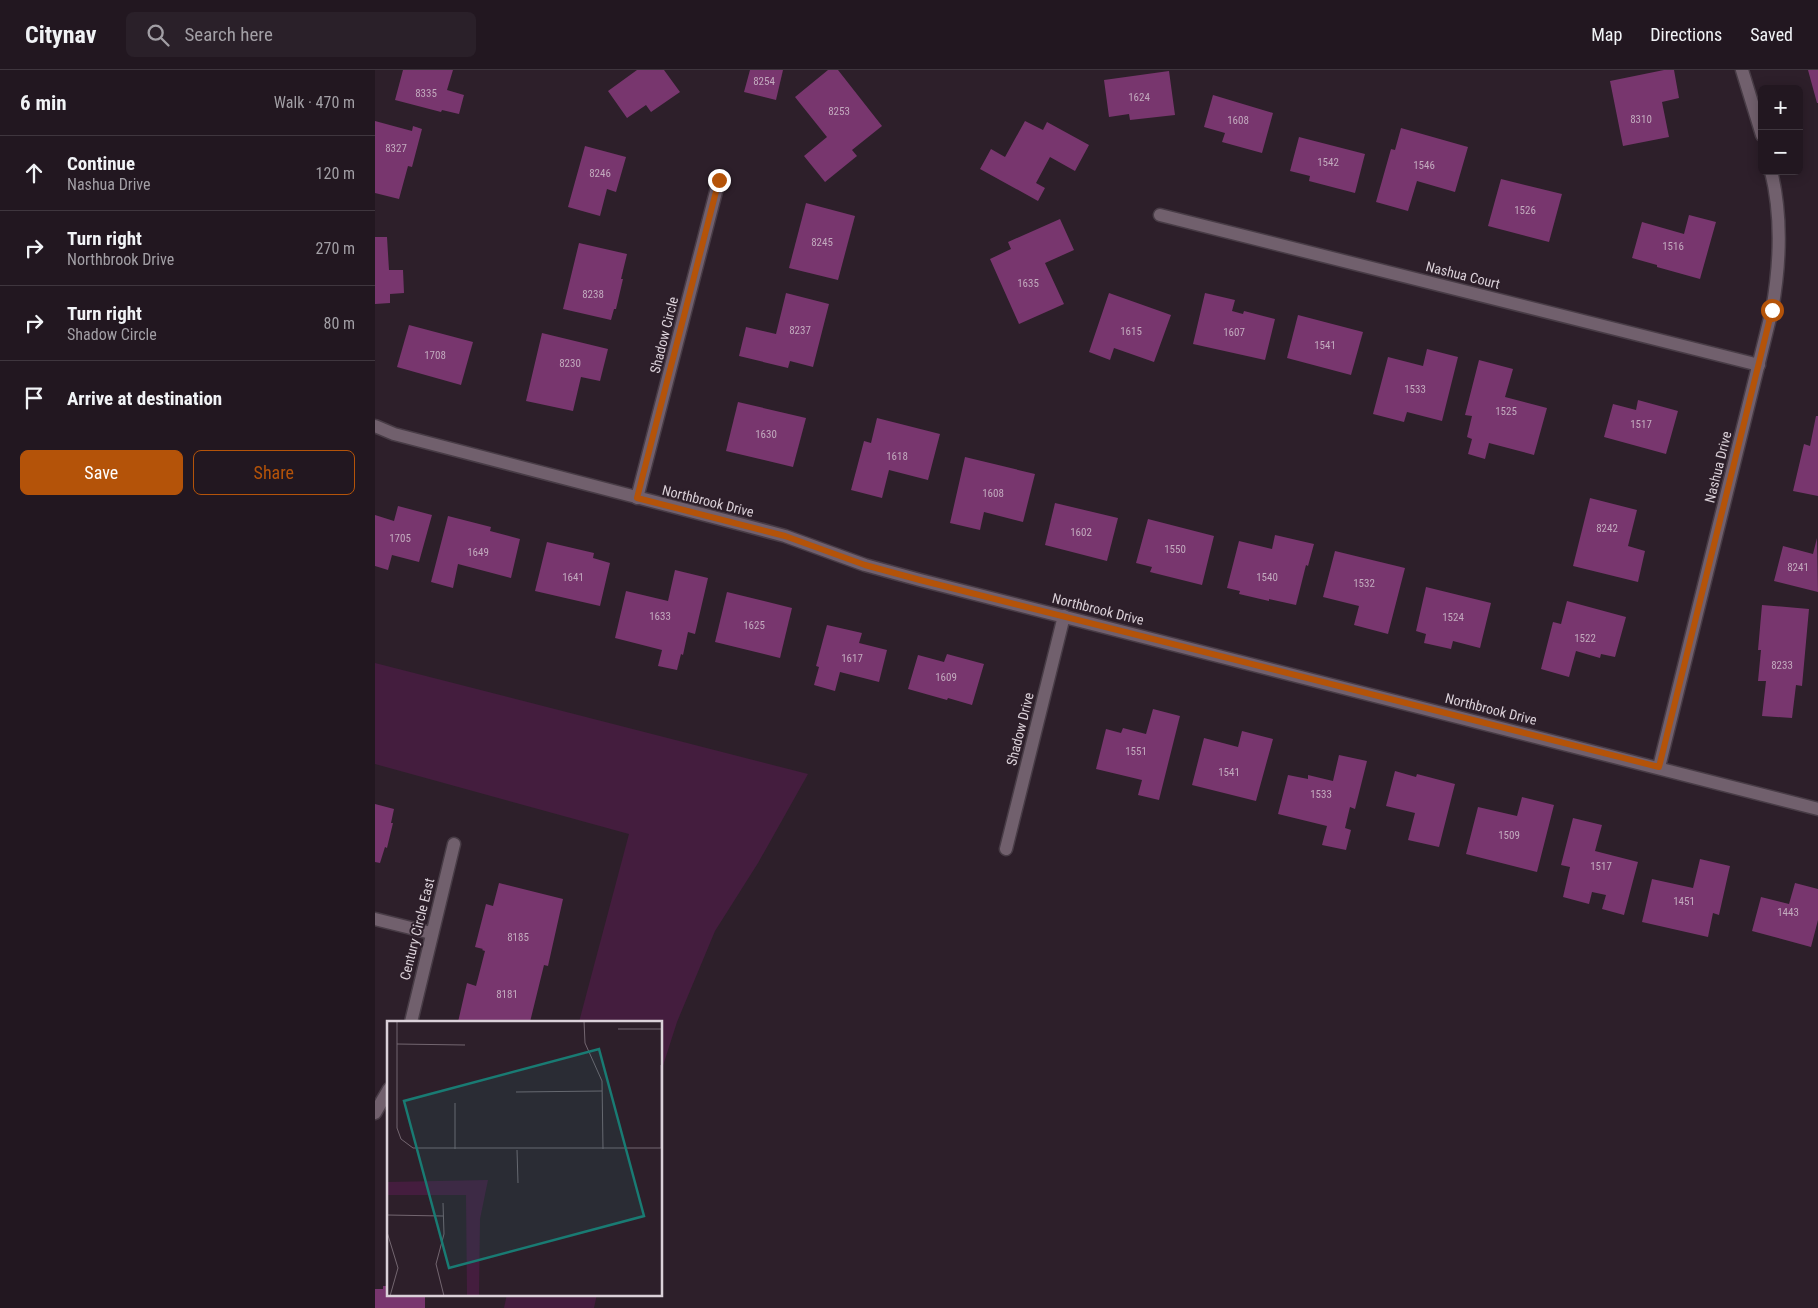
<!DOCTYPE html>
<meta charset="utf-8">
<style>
:root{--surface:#221720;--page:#2a2029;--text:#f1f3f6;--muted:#a29fa5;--line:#3f363e;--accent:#b45309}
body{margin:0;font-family:"Roboto Condensed",sans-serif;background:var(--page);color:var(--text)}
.controls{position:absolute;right:15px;top:15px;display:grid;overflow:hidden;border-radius:8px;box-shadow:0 2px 12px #0003}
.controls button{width:45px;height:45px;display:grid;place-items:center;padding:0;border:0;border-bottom:1px solid var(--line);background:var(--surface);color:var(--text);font:25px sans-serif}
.stop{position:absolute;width:15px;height:15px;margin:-11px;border:4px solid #b45309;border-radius:50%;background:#fff}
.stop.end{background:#b45309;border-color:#fff;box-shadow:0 1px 5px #0008}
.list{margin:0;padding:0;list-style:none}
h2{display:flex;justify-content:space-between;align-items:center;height:65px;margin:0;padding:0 20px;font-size:21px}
h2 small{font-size:16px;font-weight:400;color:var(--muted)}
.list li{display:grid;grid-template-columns:32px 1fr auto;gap:15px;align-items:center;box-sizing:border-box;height:75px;padding:0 20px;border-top:1px solid var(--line)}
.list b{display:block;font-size:19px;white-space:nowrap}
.list p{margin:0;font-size:16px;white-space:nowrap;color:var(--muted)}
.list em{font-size:16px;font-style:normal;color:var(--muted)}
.actions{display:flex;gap:10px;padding:15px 20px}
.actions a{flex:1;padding:11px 0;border:1px solid var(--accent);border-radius:8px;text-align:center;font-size:18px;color:var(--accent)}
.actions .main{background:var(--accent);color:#fff}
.icon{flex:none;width:28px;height:28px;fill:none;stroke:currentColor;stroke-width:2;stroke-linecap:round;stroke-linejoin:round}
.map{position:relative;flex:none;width:1443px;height:1238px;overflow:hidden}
header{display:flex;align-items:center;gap:30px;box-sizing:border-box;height:70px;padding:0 25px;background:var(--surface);border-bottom:1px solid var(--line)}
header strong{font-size:24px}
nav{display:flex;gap:28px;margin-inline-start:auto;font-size:18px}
.search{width:350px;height:45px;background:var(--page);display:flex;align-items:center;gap:12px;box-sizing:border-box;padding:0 18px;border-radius:8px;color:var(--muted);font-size:19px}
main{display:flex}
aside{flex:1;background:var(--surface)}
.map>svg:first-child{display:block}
.green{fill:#441d3e}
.building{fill:#78366e}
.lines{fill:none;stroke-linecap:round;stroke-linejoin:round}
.street-casing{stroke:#483c46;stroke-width:15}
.street{stroke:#71606d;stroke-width:12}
.route{stroke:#b45309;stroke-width:6}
.labels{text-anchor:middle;stroke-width:4;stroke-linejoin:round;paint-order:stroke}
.number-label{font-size:11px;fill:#c2aabe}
.street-label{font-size:14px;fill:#dbd1d9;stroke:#2d1f2a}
.inset-road{fill:none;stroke:#736670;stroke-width:1}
.view{fill:#197b73;fill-opacity:0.15;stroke:#197b73;stroke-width:2.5}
.inset-edge{fill:none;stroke:#dbd1d9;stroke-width:2.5}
</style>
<header>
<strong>Citynav</strong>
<div class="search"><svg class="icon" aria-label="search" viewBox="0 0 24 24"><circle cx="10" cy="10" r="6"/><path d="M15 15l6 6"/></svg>Search here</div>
<nav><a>Map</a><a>Directions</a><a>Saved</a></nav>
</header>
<main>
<aside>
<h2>6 min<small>Walk · 470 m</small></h2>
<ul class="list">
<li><svg class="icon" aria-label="ahead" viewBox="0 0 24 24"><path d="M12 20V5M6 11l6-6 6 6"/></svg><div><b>Continue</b><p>Nashua Drive</p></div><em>120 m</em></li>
<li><svg class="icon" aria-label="right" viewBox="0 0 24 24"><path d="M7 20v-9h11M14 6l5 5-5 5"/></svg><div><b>Turn right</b><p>Northbrook Drive</p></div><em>270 m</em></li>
<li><svg class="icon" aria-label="right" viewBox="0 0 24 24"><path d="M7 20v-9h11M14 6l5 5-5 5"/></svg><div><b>Turn right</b><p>Shadow Circle</p></div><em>80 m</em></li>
<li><svg class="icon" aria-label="arrive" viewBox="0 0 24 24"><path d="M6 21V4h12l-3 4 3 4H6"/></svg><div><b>Arrive at destination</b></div></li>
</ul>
<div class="actions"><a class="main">Save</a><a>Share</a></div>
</aside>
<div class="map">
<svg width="1443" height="1238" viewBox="0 0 1443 1238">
<rect width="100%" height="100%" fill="#2d1f2a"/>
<!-- green -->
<g class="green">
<path d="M 0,593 L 433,704 L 383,793 L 340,861 L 302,952 L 286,1002 L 286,952 L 204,952 L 254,764 L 0,694 Z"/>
<path d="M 132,1224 L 222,1224 L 219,1238 L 129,1238 Z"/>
</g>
<!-- building -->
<g class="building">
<path d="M 28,0 L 78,0 L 72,20 L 89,25 L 84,44 L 67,40 L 66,42 L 20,30 Z"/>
<path d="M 262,0 L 289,0 L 305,22 L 276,42 L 271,35 L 252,48 L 233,21 Z"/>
<path d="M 375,0 L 408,0 L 401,30 L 369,22 Z"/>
<path d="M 453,0 L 463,0 L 507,56 L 477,80 L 482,86 L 450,112 L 429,86 L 452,67 L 420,27 Z"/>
<path d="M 1289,0 L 1299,0 L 1304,28 L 1287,32 L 1294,67 L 1248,76 L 1235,11 Z"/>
<path d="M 1433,0 L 1443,0 L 1443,33 L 1442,33 Z"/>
<path d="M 794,1 L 800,45 L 755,50 L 754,44 L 734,47 L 729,10 Z"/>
<path d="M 838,25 L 898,43 L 887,83 L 847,72 L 850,63 L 829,57 Z"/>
<path d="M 0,51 L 37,61 L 38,56 L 47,59 L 37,97 L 33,96 L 24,129 L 0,123 Z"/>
<path d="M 650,51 L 668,60 L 672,52 L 714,75 L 700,101 L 675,87 L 661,113 L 670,118 L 663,131 L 605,99 L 616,79 L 630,87 Z"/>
<path d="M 1026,58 L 1093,77 L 1080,122 L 1042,111 L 1033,141 L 1001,132 L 1016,79 L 1020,80 Z"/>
<path d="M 924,67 L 990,84 L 980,123 L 934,111 L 935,106 L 915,101 Z"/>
<path d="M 210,76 L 251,87 L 241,122 L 232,119 L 225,146 L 193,137 Z"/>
<path d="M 1126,109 L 1187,124 L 1174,172 L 1113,156 Z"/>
<path d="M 431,133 L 480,146 L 463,210 L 414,198 Z"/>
<path d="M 1314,145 L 1341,152 L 1325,209 L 1282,197 L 1282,195 L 1257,188 L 1267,152 L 1309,164 Z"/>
<path d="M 685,149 L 699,180 L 670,193 L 689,234 L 644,254 L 615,189 L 636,179 L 633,172 Z"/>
<path d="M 0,167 L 12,167 L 14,200 L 28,200 L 29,223 L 15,224 L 15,233 L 0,234 Z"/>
<path d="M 204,173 L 252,184 L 246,209 L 248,209 L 241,239 L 239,239 L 236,250 L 188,239 Z"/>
<path d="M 411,223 L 454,234 L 438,297 L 415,291 L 413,298 L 364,286 L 371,257 L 401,264 Z"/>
<path d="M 734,223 L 796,245 L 779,292 L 739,278 L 735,290 L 714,282 Z"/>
<path d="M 830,223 L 860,230 L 857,241 L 868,244 L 869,241 L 900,249 L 890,290 L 818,274 Z"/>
<path d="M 923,245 L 988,262 L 976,305 L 912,288 Z"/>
<path d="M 34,255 L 98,272 L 86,315 L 22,297 Z"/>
<path d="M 167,263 L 233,279 L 225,311 L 206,307 L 198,341 L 151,331 Z"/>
<path d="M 1052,279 L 1083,287 L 1067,351 L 1032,342 L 1029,352 L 998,344 L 1013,287 L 1048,296 Z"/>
<path d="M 1104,290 L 1138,299 L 1130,327 L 1172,338 L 1159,385 L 1114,373 L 1110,389 L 1093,384 L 1097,369 L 1092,367 L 1097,346 L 1090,345 Z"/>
<path d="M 1263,330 L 1303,341 L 1291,384 L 1229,367 L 1238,334 L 1261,340 Z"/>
<path d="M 363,332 L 431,348 L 418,397 L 351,381 Z"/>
<path d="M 1441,346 L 1443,346 L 1443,426 L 1418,421 L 1429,374 L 1435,376 Z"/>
<path d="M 502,348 L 565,364 L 553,410 L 514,400 L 507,428 L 476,420 L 489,371 L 496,373 Z"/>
<path d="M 590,387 L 660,404 L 648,452 L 609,442 L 605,460 L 575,453 Z"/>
<path d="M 1215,428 L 1262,440 L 1253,476 L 1270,481 L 1263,512 L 1198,496 Z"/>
<path d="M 680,433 L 743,448 L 732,491 L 670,475 Z"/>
<path d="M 23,436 L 57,445 L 44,492 L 17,485 L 13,500 L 0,496 L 0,445 L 19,451 Z"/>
<path d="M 73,446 L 116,457 L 115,461 L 145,469 L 136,508 L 83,494 L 78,518 L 56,512 Z"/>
<path d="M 773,449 L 839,466 L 827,515 L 775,502 L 777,497 L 761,493 Z"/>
<path d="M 900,465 L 939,474 L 933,496 L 931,495 L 921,535 L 894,529 L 894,531 L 864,524 L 865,521 L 852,518 L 864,471 L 897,479 Z"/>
<path d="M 1442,468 L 1443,522 L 1399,511 L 1408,476 L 1438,484 Z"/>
<path d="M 172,472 L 219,483 L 218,488 L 235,493 L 225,536 L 160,521 Z"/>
<path d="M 960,481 L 1030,498 L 1013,564 L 979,555 L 984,536 L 948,527 Z"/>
<path d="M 300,500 L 333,508 L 320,564 L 313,562 L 308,585 L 306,584 L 302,600 L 283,596 L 287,580 L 240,568 L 251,521 L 293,531 Z"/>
<path d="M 1051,517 L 1116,533 L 1105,578 L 1078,571 L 1076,579 L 1049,573 L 1051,564 L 1041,561 Z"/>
<path d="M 352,522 L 417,538 L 405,588 L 340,572 Z"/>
<path d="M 1192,531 L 1251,547 L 1240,587 L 1226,584 L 1225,588 L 1201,581 L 1194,607 L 1166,599 L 1178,552 L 1186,554 Z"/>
<path d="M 1387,535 L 1434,539 L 1427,616 L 1421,615 L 1417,648 L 1387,646 L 1391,611 L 1383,611 L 1386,580 L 1383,580 Z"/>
<path d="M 452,555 L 487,563 L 484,573 L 512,580 L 504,612 L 465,602 L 460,621 L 439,615 L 444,597 L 441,596 Z"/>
<path d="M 572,584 L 609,594 L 597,635 L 573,628 L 572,630 L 533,619 L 543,585 L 569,592 Z"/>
<path d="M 778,639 L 805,646 L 784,730 L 763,725 L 767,710 L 721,699 L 731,659 L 746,663 L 748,658 L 771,664 Z"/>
<path d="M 867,661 L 898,669 L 881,731 L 817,715 L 829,668 L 863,677 Z"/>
<path d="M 964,685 L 992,691 L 980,739 L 975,737 L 970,758 L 976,760 L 971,780 L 947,775 L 952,756 L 903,744 L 913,705 L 933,709 L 933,705 L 958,711 Z"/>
<path d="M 1020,701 L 1041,707 L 1042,704 L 1080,714 L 1064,777 L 1033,770 L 1040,743 L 1011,736 Z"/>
<path d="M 1147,727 L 1179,735 L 1162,802 L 1091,784 L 1103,737 L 1142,746 Z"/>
<path d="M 0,734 L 19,739 L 16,753 L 18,753 L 12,778 L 10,777 L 5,793 L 0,792 Z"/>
<path d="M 1198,748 L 1227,755 L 1220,781 L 1263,792 L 1249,845 L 1227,839 L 1231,825 L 1217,822 L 1214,834 L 1188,827 L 1195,797 L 1186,795 Z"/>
<path d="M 1325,789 L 1355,796 L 1344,845 L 1338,843 L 1333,867 L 1267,852 L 1277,809 L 1318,818 Z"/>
<path d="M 124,813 L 188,829 L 173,896 L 169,895 L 155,952 L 83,952 L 92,913 L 101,916 L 110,881 L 107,880 L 108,879 L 100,877 L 111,834 L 118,836 Z"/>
<path d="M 1420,813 L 1443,819 L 1443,850 L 1436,877 L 1377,861 L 1386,827 L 1414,834 Z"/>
<path d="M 8,1216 L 14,1216 L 14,1224 L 50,1224 L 50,1238 L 0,1238 L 0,1219 L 8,1219 Z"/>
</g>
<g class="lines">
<defs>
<g id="street">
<path d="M 1367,0 L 1387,65"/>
<path d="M 785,145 L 1384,295"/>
<path d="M 0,356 L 19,364 L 365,454 L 410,466 L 490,495 L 545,510 L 1443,739"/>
<path d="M 262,428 L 344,110"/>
<path d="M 1284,697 L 1397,240 C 1405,195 1407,145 1396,101"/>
<path d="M 631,779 L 689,546"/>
<path d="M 0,849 L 56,863"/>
<path d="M 36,952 L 79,774"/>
<path d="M 0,1043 L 14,1019"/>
</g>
</defs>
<!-- street casing -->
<use href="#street" class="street-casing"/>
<!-- street -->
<use href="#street" class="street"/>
</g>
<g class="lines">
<!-- route -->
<path class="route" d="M 344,110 L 262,428 L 410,466 L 490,495 L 545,510 L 1284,697 L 1397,240"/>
</g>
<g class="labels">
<!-- number labels -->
<g class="number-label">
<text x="389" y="15">8254</text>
<text x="51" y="27">8335</text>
<text x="764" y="31">1624</text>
<text x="464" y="45">8253</text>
<text x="1266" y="53">8310</text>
<text x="863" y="54">1608</text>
<text x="21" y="82">8327</text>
<text x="953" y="96">1542</text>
<text x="1049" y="99">1546</text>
<text x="225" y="107">8246</text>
<text x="1150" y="144">1526</text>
<text x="447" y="176">8245</text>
<text x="1298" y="180">1516</text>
<text x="653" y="217">1635</text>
<text x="218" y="228">8238</text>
<text x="425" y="264">8237</text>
<text x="756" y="265">1615</text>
<text x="859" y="266">1607</text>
<text x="950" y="279">1541</text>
<text x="60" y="289">1708</text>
<text x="195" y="297">8230</text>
<text x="1040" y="323">1533</text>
<text x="1131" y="345">1525</text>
<text x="1266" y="358">1517</text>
<text x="391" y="368">1630</text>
<text x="522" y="390">1618</text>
<text x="618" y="427">1608</text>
<text x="1232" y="462">8242</text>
<text x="706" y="466">1602</text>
<text x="25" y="472">1705</text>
<text x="800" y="483">1550</text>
<text x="103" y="486">1649</text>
<text x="1423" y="501">8241</text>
<text x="198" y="511">1641</text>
<text x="892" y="511">1540</text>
<text x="989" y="517">1532</text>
<text x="285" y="550">1633</text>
<text x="1078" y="551">1524</text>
<text x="379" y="559">1625</text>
<text x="1210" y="572">1522</text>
<text x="477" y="592">1617</text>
<text x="1407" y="599">8233</text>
<text x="571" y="611">1609</text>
<text x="761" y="685">1551</text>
<text x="854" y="706">1541</text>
<text x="946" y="728">1533</text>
<text x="1134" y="769">1509</text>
<text x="1226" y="800">1517</text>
<text x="1309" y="835">1451</text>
<text x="1413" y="846">1443</text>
<text x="143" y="871">8185</text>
<text x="132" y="928">8181</text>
</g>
<!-- street labels -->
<g class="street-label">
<text transform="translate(1088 205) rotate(14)" y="5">Nashua Court</text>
<text transform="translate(289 265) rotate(-76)" y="5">Shadow Circle</text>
<text transform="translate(1343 397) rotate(-76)" y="5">Nashua Drive</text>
<text transform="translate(333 431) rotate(14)" y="5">Northbrook Drive</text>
<text transform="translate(723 539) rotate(14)" y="5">Northbrook Drive</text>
<text transform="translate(1116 639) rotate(14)" y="5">Northbrook Drive</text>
<text transform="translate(645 659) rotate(-76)" y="5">Shadow Drive</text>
<text transform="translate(42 859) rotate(-76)" y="5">Century Circle East</text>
</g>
</g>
<!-- overview -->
<g transform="translate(12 951)">
<rect width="275" height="275" fill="#2d1f2a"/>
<path d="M 101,159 L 93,198 L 92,275 L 80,275 L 79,174 L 0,174 L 0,161 Z" fill="#441d3e"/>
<path class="inset-road" d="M 10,0 L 10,107 L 14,118 L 26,127 L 275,127M 197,0 L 198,22 L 215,60 L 216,128M 231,8 L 275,8M 10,23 L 78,24M 274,44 L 274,127M 129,71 L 215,70M 68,82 L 68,128M 130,129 L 131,162M 56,182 L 57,213 L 49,243 L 57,275M 0,194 L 56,195M 0,211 L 11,247 L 3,275"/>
<path class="view" d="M 212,28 L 257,195 L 62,247 L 17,80 Z"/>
<rect width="275" height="275" class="inset-edge"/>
</g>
</svg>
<div class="controls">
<button>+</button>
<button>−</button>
</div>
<div class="stop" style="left:1397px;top:240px"></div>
<div class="stop end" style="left:344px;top:110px"></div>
</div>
</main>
